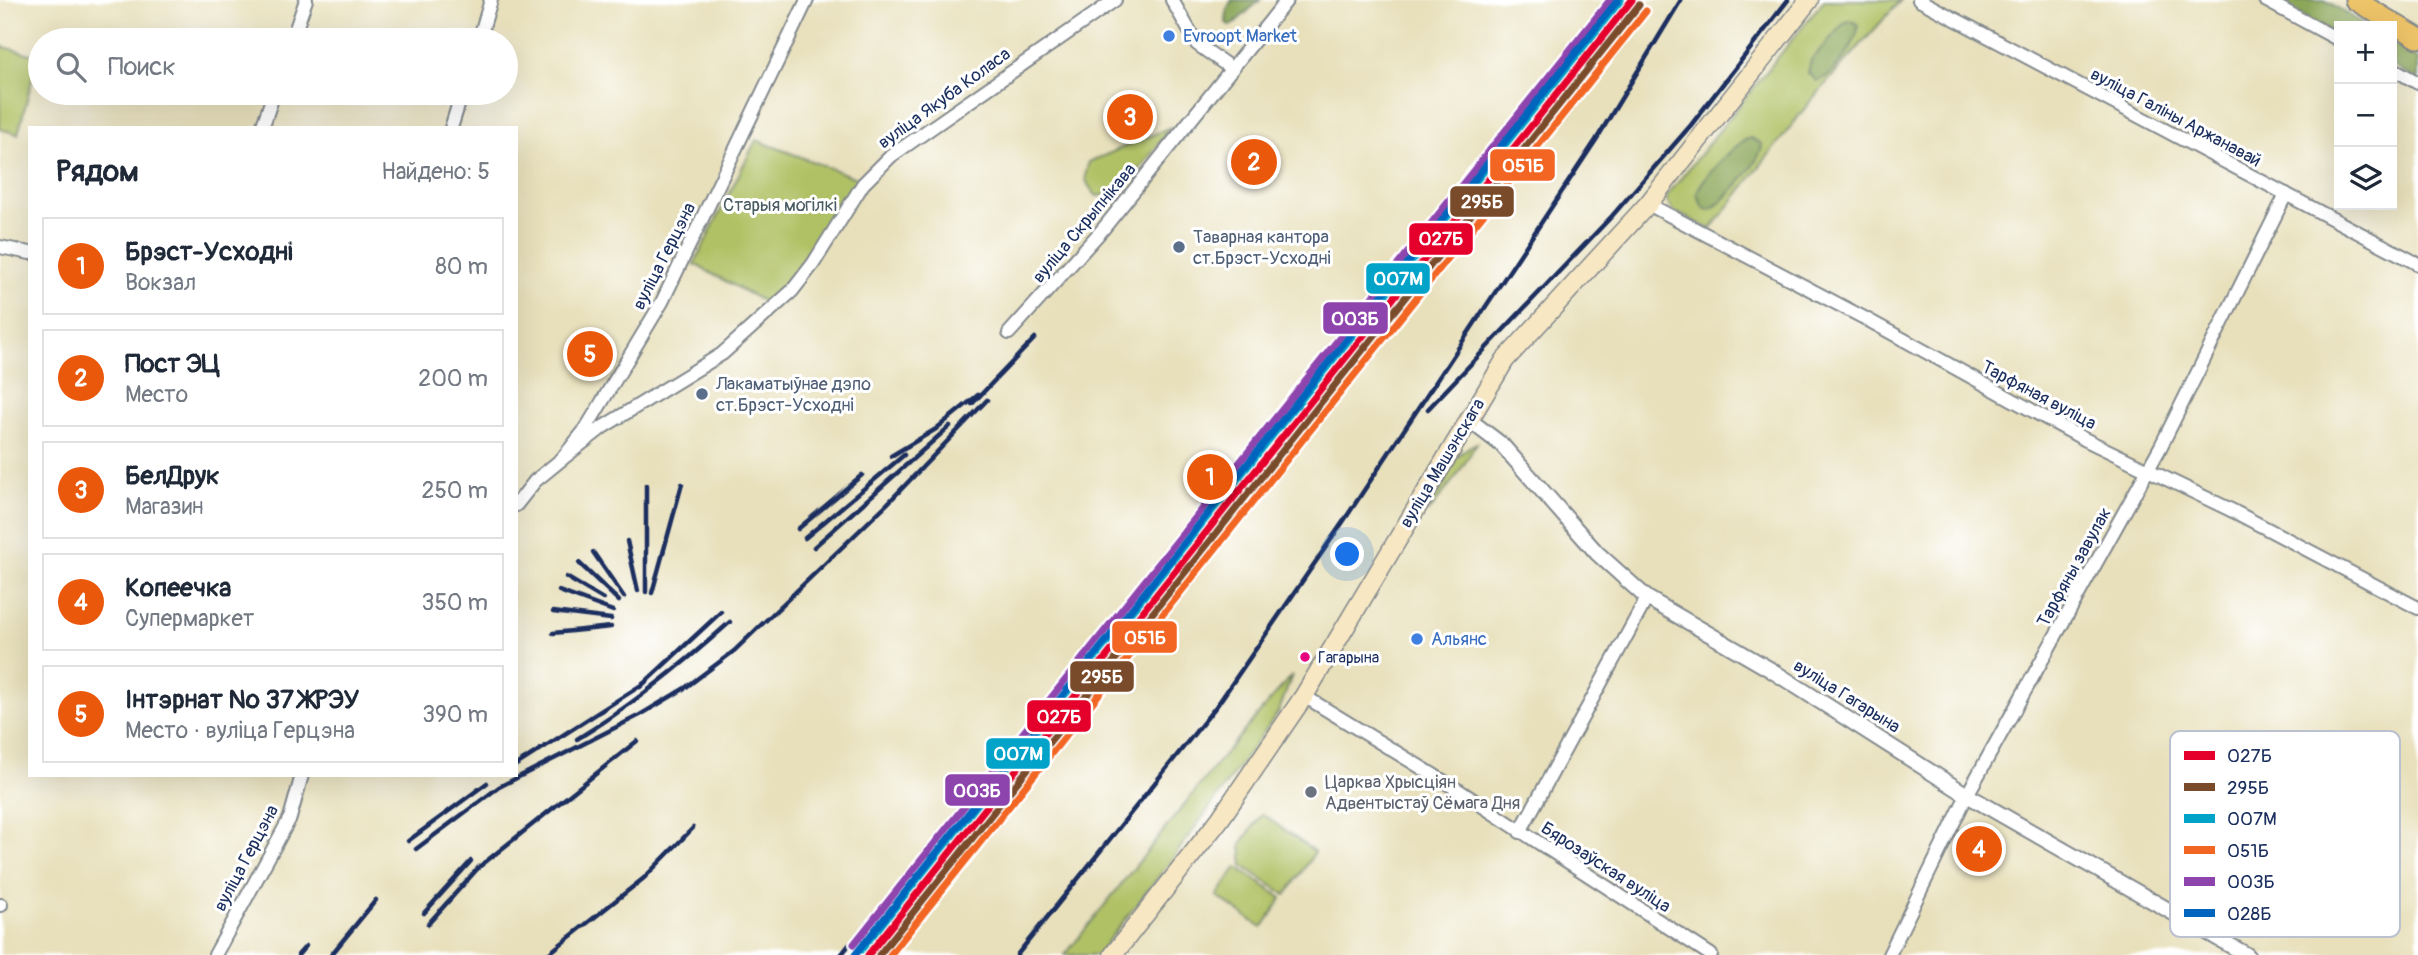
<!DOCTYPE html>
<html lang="ru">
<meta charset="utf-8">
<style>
:root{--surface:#fff;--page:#f2f2f3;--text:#1f2937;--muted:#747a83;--line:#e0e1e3;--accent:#ea580c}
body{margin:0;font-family:Pangolin,sans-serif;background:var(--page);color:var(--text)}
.controls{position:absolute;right:21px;top:21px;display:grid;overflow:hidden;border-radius:0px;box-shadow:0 7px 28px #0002}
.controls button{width:63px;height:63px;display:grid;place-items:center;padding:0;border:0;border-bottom:2px solid var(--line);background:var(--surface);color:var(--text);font:35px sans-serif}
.you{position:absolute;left:1348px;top:555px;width:24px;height:24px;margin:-18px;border:5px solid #fff;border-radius:50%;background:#1a73e8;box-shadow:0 0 0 10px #1a73e833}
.badge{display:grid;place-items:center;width:46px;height:46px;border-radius:50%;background:var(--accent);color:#fff;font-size:23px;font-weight:700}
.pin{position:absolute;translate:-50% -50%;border:4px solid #fff;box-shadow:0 2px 7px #0006}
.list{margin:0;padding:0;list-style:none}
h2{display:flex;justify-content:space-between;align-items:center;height:91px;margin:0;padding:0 28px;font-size:30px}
h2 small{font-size:23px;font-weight:400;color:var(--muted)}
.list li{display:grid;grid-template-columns:46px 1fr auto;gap:21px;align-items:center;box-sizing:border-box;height:98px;margin:0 14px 14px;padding:0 14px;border:2px solid var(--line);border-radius:0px}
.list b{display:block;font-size:26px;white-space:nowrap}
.list p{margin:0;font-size:23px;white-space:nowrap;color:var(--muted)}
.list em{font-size:23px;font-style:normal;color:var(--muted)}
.icon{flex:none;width:38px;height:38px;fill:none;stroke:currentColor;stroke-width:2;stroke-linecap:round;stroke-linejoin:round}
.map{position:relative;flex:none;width:2418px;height:955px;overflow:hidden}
.search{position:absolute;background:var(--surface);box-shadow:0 7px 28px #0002;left:28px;top:28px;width:490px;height:77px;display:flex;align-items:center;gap:18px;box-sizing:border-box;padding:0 24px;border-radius:38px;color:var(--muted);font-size:26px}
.panel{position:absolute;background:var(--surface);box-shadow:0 7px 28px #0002;left:28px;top:126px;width:490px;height:651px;border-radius:0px}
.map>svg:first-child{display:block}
.green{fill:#b0c165;stroke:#667862;stroke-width:2}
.forest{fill:#8ca75a;stroke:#546b5c;stroke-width:2}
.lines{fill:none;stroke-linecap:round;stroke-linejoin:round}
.minor-casing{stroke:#82888c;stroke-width:16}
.tertiary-casing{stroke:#82888c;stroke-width:18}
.secondary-casing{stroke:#82888c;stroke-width:21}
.primary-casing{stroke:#82888c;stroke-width:23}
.minor{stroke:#fff;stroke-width:12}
.tertiary{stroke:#fff;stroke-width:14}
.secondary{stroke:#f8e7c3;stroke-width:18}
.primary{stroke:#eec469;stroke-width:19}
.rail{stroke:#1b2f5e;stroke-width:4.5}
.rail-1-casing{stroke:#fff;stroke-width:12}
.rail-2-casing{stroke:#fff;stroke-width:12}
.rail-3-casing{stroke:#fff;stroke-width:12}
.rail-4-casing{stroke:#fff;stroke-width:12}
.rail-5-casing{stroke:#fff;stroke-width:12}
.rail-6-casing{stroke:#fff;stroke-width:12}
.rail-1{stroke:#e4002b;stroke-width:7}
.rail-2{stroke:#7a4b2a;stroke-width:7}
.rail-3{stroke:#01a3c8;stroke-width:7}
.rail-4{stroke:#f26522;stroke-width:7}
.rail-5{stroke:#8e44ad;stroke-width:7}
.rail-6{stroke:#0065bd;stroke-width:7}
.shop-dot{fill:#3f7fe0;stroke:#fff;stroke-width:2.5}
.service-dot{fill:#5c6f8a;stroke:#fff;stroke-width:2.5}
.bus-dot{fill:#e5007d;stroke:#fff;stroke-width:2.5}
.worship-dot{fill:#6b7280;stroke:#fff;stroke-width:2.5}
.labels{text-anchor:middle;stroke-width:6;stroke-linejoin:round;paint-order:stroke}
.bus-label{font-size:16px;fill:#1b2f5e;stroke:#fff;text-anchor:start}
.shop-label{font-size:18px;fill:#366cbe;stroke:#fff;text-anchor:start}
.street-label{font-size:18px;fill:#1b2f5e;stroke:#fff}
.park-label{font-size:18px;fill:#485b60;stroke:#fff}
.service-label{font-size:18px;fill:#4e5e75;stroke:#fff;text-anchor:start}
.worship-label{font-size:18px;fill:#5b616d;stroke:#fff;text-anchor:start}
.key{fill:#fff;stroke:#bbc1cf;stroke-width:2}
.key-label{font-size:19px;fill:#1b2f5e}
.line-badge{stroke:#fff;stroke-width:2.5}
.badge-label{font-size:19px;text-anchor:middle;font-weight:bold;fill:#fff}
</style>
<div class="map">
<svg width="2418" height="955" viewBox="0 0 2418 955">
<rect width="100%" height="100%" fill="#fff"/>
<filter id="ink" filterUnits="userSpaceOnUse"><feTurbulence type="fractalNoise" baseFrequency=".0143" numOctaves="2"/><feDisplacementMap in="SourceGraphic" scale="14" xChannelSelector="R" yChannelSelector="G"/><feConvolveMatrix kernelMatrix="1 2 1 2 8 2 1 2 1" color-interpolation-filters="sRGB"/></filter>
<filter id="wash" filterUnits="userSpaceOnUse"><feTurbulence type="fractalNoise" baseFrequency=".00686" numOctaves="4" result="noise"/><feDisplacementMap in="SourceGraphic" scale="28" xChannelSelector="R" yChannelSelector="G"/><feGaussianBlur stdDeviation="1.57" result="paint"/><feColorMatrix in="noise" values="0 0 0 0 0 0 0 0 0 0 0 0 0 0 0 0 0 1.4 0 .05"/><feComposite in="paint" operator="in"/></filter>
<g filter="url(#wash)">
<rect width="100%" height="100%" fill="#e8e0bb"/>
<!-- green -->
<g class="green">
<path d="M 1824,0 L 1901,0 L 1813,98 L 1711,229 L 1673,211 L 1666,199 L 1669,193 Z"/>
<path d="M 0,46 L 38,56 L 18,134 L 0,129 Z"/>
<path d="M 1171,127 C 1152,150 1129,195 1097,196 C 1085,184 1083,177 1089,162 Z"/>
<path d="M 756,140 L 859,179 L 794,275 L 766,303 L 694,264 Z"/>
<path d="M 1477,443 L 1458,474 L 1428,513 C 1439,487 1449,454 1477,443 Z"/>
<path d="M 1292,675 L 1279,711 L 1173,858 L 1097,955 L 1065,955 L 1227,751 Z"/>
<path d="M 1262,814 L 1315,852 L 1286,895 L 1243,866 L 1241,844 Z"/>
<path d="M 1237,867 L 1282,898 L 1262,928 L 1217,896 Z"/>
</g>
<!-- forest -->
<g class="forest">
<path d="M 1232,0 L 1260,0 L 1231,26 L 1226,23 L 1227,9 Z"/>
<path d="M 2274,0 L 2325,0 L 2367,26 L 2339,26 L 2339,36 Z"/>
<path d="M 1851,20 L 1858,25 C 1858,42 1834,77 1817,81 L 1808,73 L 1811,60 L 1844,23 Z"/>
<path d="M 2392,42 L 2418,59 L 2418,80 L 2392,65 Z"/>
<path d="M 1751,138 L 1762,144 C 1762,160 1723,205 1708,210 L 1703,207 L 1697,194 C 1698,182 1738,140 1751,138 Z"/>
</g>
</g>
<g filter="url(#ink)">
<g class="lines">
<defs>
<g id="minor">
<path d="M 1172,0 L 1197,44 L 1232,69"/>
<path d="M 1919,0 L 2418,264"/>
<path d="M 2265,0 L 2339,40"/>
<path d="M 292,40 L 306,0"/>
<path d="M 479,40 L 491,0"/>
<path d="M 2392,68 L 2418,83"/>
<path d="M 262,128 L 274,93"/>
<path d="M 451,128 L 462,93"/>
<path d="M 1648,204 L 1868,320 L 2082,438 L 2235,512 L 2418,608"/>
<path d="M 0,247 L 30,253"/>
<path d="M 1009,333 L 1103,229 L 1287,0"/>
<path d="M 562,459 L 603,427 L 722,354 L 792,291 L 813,264 L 863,184 L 891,156 L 1115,0"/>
<path d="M 516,505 L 535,481 L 562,459 L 585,430 L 662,302 L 807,0"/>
<path d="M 1304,696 L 1458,790 L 1711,955"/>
<path d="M 1520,832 L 1647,598"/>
<path d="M 0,905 L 1,905"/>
<path d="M 215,955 L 290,818 L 302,775"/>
<path d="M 1889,955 L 1967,795 L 2161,446 L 2286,194"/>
</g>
<path id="tertiary" d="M 1468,419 L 1502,445 L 1597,553 L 1647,598 L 1771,670 L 1967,795 L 2247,955"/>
<path id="secondary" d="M 1113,955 L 1220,819 L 1304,696 L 1505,360 L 1648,204 L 1809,0"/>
<path id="primary" d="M 2355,0 L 2418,38"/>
</defs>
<!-- minor casing -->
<use href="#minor" class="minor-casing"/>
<!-- tertiary casing -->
<use href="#tertiary" class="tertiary-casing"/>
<!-- secondary casing -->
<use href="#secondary" class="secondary-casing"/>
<!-- primary casing -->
<use href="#primary" class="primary-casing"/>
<!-- minor -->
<use href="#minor" class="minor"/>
<!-- tertiary -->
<use href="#tertiary" class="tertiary"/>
<!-- secondary -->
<use href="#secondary" class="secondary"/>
<!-- primary -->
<use href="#primary" class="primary"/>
<!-- rail -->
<g class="rail">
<path d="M 1448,198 L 1606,0"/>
<path d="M 972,404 L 1035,338"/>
<path d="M 1428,409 L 1612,216 L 1691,125 L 1788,0"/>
<path d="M 937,428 L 978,395"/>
<path d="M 891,456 L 936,429"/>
<path d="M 646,485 L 646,592"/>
<path d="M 798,529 L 862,475"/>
<path d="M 805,538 L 904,455"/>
<path d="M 627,541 L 638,591"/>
<path d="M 814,547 L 950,426"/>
<path d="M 593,552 L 624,597"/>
<path d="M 579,563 L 619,601"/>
<path d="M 566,577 L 603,599"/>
<path d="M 559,591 L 613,611"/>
<path d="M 652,593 L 682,484"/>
<path d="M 553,612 L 611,619"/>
<path d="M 553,633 L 611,627"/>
<path d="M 640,687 L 721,612"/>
<path d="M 577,739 C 633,705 681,666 730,622"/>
<path d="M 516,765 L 643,684"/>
<path d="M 408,841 L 487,783"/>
<path d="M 416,849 L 499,787 L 640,715 L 685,688 L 734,651 L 887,504 L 987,400"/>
<path d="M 424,913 L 471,861"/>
<path d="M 428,924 L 479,867 L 637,741"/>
<path d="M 298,955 L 306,946"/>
<path d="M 331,955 L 376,900"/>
<path d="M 547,955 L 644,878 L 693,828"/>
<path d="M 841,955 L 1383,280 L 1463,194"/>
<path d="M 1017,955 L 1218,704 L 1345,519 L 1596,140 L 1681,0"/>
</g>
<defs>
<path id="rail-1" d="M 868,955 L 1632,0"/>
<path id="rail-2" d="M 879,955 L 1639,5"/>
<path id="rail-3" d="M 861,950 L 1621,0"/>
<path id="rail-4" d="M 890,955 L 1646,11"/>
<path id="rail-5" d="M 854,944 L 1610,0"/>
<path id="rail-6" d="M 855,955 L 1618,0"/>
</defs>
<!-- rail-1 casing -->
<use href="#rail-1" class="rail-1-casing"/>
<!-- rail-2 casing -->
<use href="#rail-2" class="rail-2-casing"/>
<!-- rail-3 casing -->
<use href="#rail-3" class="rail-3-casing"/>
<!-- rail-4 casing -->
<use href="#rail-4" class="rail-4-casing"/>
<!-- rail-5 casing -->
<use href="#rail-5" class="rail-5-casing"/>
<!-- rail-6 casing -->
<use href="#rail-6" class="rail-6-casing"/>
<!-- rail-1 -->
<use href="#rail-1" class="rail-1"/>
<!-- rail-2 -->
<use href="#rail-2" class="rail-2"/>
<!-- rail-3 -->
<use href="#rail-3" class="rail-3"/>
<!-- rail-4 -->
<use href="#rail-4" class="rail-4"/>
<!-- rail-5 -->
<use href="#rail-5" class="rail-5"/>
<!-- rail-6 -->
<use href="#rail-6" class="rail-6"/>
</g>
</g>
<!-- markers -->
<g class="shop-dot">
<circle cx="1169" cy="36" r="7"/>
<circle cx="1417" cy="639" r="7"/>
</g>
<g class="service-dot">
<circle cx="1179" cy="247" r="7"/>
<circle cx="702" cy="394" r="7"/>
</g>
<circle class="bus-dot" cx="1305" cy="657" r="6"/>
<circle class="worship-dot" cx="1311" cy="792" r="7"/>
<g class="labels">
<!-- bus labels -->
<g class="bus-label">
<text x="1318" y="663">Гагарына</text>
</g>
<!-- shop labels -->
<g class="shop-label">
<text x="1183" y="42">Evroopt Market</text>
<text x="1431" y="645">Альянс</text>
</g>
<!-- street labels -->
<g class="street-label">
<text transform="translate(944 98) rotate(-36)" y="6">вуліца Якуба Коласа</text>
<text transform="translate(2176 117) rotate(28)" y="6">вуліца Галіны Аржанавай</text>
<text transform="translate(1084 223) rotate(-50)" y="6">вуліца Скрыпнікава</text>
<text transform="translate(664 256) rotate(-63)" y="6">вуліца Герцэна</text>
<text transform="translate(2039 395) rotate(28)" y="6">Тарфяная вуліца</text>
<text transform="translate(1442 463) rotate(-59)" y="6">вуліца Машэнскага</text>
<text transform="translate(2074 567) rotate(-61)" y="6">Тарфяны завулак</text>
<text transform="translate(1847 696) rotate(32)" y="6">вуліца Гагарына</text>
<text transform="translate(246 858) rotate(-62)" y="6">вуліца Герцэна</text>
<text transform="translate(1606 867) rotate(33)" y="6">Бярозаўская вуліца</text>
</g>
<!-- park labels -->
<g class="park-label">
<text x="780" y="211">Старыя могілкі</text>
</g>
<!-- service labels -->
<g class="service-label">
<text x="1193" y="243">Таварная кантора<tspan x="1193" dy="21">ст.Брэст-Усходні</tspan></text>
<text x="716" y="390">Лакаматыўнае дэпо<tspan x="716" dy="21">ст.Брэст-Усходні</tspan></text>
</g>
<!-- worship labels -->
<g class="worship-label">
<text x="1325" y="788">Царква Хрысціян<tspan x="1325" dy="21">Адвентыстаў Сёмага Дня</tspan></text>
</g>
</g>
<!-- legend -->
<rect x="2170" y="731" width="230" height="206" rx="10" class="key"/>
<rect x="2184" y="751" width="31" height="9" fill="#e4002b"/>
<rect x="2184" y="783" width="31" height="8" fill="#7a4b2a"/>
<rect x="2184" y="814" width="31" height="9" fill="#01a3c8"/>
<rect x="2184" y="846" width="31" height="8" fill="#f26522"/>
<rect x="2184" y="877" width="31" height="9" fill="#8e44ad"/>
<rect x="2184" y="909" width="31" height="8" fill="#0065bd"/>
<g class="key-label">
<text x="2227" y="762">027Б</text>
<text x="2227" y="794">295Б</text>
<text x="2227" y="825">007М</text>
<text x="2227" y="857">051Б</text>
<text x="2227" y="888">003Б</text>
<text x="2227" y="920">028Б</text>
</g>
<g class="line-badge">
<rect x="1489" y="148" width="67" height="34" rx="7" fill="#f26522"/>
<rect x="1449" y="185" width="66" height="33" rx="7" fill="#7a4b2a"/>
<rect x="1408" y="222" width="66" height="34" rx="7" fill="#e4002b"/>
<rect x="1365" y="262" width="66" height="33" rx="7" fill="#01a3c8"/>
<rect x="1322" y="301" width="67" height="34" rx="7" fill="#8e44ad"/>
<rect x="1111" y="620" width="67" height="34" rx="7" fill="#f26522"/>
<rect x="1069" y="660" width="66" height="33" rx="7" fill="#7a4b2a"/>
<rect x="1026" y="699" width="66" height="34" rx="7" fill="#e4002b"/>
<rect x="985" y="737" width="66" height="33" rx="7" fill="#01a3c8"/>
<rect x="944" y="773" width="67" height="34" rx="7" fill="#8e44ad"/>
</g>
<g class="badge-label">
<text x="1523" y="172">051Б</text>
<text x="1482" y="208">295Б</text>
<text x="1441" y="245">027Б</text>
<text x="1398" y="285">007М</text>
<text x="1355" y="325">003Б</text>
<text x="1145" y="644">051Б</text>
<text x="1102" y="683">295Б</text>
<text x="1059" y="723">027Б</text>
<text x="1018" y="760">007М</text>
<text x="977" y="797">003Б</text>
</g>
</svg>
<div class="controls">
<button>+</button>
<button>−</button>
<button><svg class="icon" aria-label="layers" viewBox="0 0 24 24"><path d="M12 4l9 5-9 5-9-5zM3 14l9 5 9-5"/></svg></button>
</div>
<div class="you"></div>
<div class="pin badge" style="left:1210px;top:477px">1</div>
<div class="pin badge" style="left:1254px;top:162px">2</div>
<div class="pin badge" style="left:1130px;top:117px">3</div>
<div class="pin badge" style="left:1979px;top:849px">4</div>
<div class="pin badge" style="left:590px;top:354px">5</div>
<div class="search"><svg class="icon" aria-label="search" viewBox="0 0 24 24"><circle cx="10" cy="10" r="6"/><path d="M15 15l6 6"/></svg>Поиск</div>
<section class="panel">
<h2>Рядом<small>Найдено: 5</small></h2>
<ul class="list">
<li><span class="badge">1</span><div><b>Брэст-Усходні</b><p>Вокзал</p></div><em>80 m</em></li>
<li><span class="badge">2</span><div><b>Пост ЭЦ</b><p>Место</p></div><em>200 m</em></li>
<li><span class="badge">3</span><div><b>БелДрук</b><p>Магазин</p></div><em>250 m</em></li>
<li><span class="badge">4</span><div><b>Копеечка</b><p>Супермаркет</p></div><em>350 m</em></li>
<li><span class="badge">5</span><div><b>Інтэрнат № 37 ЖРЭУ</b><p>Место · вуліца Герцэна</p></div><em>390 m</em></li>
</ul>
</section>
</div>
